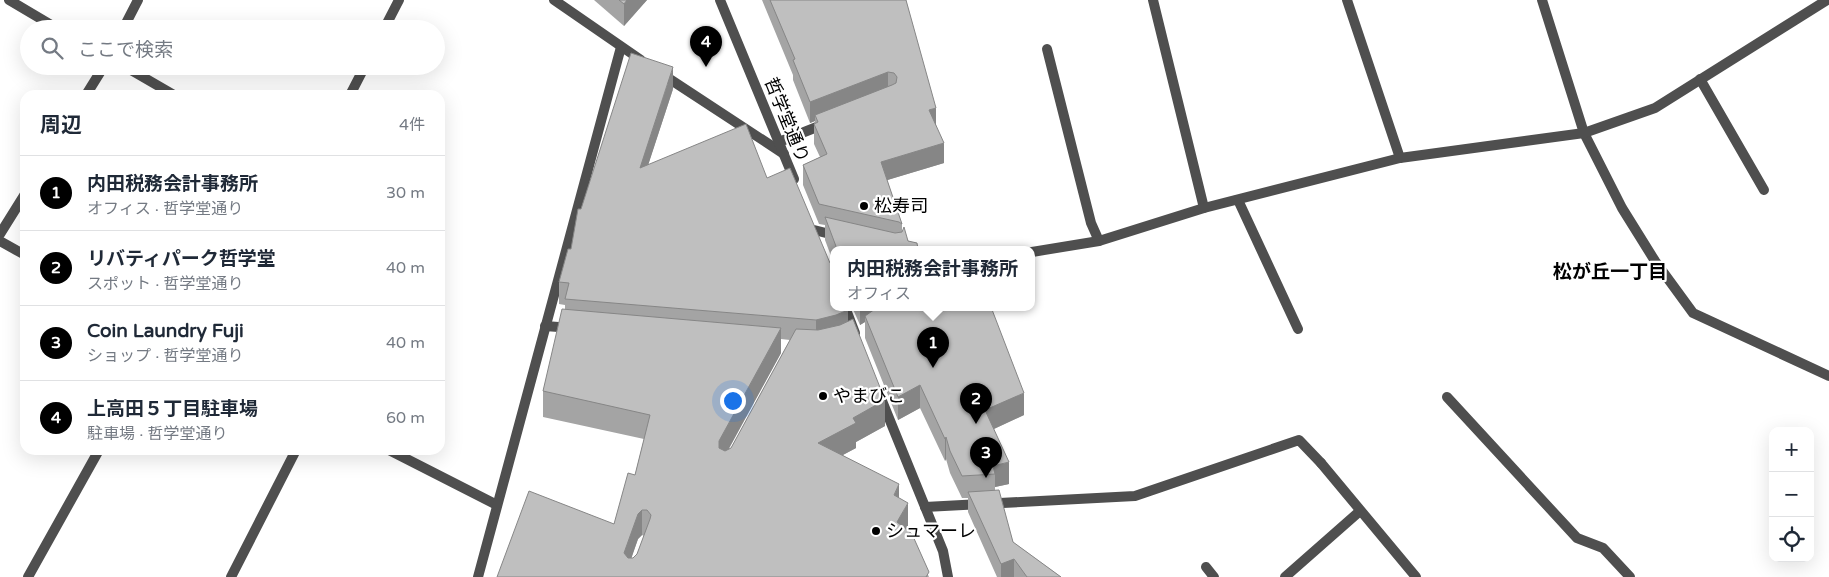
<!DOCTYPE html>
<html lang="ja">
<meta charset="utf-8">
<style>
:root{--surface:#fff;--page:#f2f2f3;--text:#1f2937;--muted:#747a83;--line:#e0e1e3;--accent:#000}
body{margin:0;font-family:"Varela Round","Noto Sans JP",sans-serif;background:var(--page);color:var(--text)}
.controls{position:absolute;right:15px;bottom:15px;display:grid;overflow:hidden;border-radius:10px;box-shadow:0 5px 20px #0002}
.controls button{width:45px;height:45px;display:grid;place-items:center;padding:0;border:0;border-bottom:1px solid var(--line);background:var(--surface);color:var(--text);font:25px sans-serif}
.you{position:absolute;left:732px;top:400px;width:18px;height:18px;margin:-12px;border:4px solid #fff;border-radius:50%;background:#1a73e8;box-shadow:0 0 0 8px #1a73e833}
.badge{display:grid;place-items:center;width:32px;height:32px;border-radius:50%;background:var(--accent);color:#fff;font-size:16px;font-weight:700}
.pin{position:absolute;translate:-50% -41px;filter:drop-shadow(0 1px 2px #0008)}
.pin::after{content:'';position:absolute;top:26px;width:18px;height:15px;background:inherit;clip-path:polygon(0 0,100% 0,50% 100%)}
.popup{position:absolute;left:830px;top:246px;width:205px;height:65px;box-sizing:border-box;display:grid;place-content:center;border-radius:10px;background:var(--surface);filter:drop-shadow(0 1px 4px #0005);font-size:16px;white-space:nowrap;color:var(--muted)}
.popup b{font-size:19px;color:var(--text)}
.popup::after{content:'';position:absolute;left:50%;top:100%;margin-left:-10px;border:10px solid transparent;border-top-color:var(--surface)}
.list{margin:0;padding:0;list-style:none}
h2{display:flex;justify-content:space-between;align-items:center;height:65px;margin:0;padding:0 20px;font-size:21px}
h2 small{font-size:16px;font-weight:400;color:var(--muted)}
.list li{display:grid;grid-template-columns:32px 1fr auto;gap:15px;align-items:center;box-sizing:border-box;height:75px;padding:0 20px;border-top:1px solid var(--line)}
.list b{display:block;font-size:19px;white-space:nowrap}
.list p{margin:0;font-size:16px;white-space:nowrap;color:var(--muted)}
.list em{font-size:16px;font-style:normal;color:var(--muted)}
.icon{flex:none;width:28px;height:28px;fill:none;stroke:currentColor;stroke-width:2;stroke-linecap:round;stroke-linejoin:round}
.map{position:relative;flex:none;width:1829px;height:577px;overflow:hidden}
.search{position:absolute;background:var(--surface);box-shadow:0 5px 20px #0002;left:20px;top:20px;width:425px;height:55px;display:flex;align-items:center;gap:12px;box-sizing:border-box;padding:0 18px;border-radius:28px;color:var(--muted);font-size:19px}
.panel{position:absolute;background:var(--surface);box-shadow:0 5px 20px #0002;left:20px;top:90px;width:425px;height:365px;border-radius:15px}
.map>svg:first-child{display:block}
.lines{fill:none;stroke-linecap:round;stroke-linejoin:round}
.service{stroke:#4f4f4f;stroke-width:10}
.minor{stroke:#4f4f4f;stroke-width:10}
.tertiary{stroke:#4f4f4f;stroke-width:10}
.wall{fill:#a4a4a4;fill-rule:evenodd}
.shaded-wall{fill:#868686}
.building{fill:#bfbfbf;stroke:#868686;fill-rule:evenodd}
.poi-dot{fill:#000;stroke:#fff;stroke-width:2}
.labels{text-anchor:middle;stroke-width:4.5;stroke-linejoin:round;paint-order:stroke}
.street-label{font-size:18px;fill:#000;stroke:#fff}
.poi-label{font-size:18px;fill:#000;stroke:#fff;text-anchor:start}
.neighbourhood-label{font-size:19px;font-weight:bold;fill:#000;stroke:#fff}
</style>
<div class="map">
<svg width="1829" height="577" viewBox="0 0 1829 577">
<rect width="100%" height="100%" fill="#fff"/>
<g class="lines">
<!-- service -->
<g class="service">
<path d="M 9,0 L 58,29"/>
<path d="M 1153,0 L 1204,208"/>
<path d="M 1347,0 L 1400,158"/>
<path d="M 1047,49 L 1091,223 L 1099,241"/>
<path d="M 124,66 L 174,95"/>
<path d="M 1700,79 L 1764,190"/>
<path d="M 779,142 L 827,123"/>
<path d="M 1447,397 L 1577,538 L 1603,548 L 1630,577"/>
<path d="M 925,507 L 1135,496 L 1299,440 L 1321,463"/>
<path d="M 1206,567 L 1214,577"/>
<path d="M 28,577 L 99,450"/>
<path d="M 1285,577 L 1360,511"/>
</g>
<!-- minor -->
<g class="minor">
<path d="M 554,0 L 641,60"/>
<path d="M 1542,0 L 1584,133 L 1622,208 L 1655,261 L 1693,313 L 1829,376"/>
<path d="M 123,29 L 138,0"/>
<path d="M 384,29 L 399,0"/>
<path d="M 662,74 L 784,154"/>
<path d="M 86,95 L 104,66"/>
<path d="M 350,95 L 365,66"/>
<path d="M 1238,200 L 1298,329"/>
<path d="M 814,230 L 838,236"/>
<path d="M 0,234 L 25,194"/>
<path d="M 0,241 L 25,255"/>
<path d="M 1032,252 L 1099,241 L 1204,208 L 1400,158 L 1584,133 L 1655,108 L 1827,0"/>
<path d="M 545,326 L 572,328"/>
<path d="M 389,450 L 497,505"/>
<path d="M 1321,463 L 1416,577"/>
<path d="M 231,577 L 296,450"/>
<path d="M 478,577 L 621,47"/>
</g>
<!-- tertiary -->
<g class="tertiary">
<path d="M 720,0 L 794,179"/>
<path d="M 845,307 L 855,333"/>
<path d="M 880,396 L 943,551 L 948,577"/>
</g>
</g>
<!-- wall -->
<g class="wall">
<path d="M 594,0 L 647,0 L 624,26 Z"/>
<path d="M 762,0 L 906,0 L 936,125 L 944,163 L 887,180 L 902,224 L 902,230 L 908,241 L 918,249 L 834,249 L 834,264 L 825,240 L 825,225 L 819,224 L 803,185 L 803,165 L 820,157 L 814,144 L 814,124 L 815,123 L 815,121 L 810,123 L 793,80 L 793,75 Z"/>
<path d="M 673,89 L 648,165 L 767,178 L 848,322 L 885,426 L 856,442 L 856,448 L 843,455 L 899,498 L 908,528 L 907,529 L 929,577 L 497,577 L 614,524 L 635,475 L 644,439 L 543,417 L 543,391 L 565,309 L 565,305 L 559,304 L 559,282 L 571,249 L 581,209 ZM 781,339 L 790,340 L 731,448 L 728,449 L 781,353 ZM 642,535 L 644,536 L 637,554 L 633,558 L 631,558 L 638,539 Z"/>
<path d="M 852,307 L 991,307 L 1024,415 L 994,429 L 1009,484 L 995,487 L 995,490 L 1013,542 L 1061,577 L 997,577 L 968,512 L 968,498 L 962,498 L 950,473 L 946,459 L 945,461 L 920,408 L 898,420 L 865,338 L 865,322 L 860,325 Z"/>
</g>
<!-- shaded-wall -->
<g class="shaded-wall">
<path d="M 627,0 L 647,0 L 624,26 L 624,4 Z"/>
<path d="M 673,67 L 673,89 L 640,190 L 640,168 Z"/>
<path d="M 888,72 L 888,93 L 815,115 L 815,121 L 810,123 L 810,102 Z"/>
<path d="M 936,108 L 936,129 L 929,110 Z"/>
<path d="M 944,143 L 944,163 L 881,182 L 881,162 Z"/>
<path d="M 860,307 L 887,307 L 865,316 L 865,322 L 860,325 Z"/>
<path d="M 848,310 L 848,332 L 816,342 L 816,320 Z"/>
<path d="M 781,328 L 781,353 L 719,467 L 719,441 Z"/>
<path d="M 920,385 L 920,408 L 898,420 L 898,397 Z"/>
<path d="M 1024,393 L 1024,415 L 985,433 L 985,410 Z"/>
<path d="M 885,400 L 885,426 L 856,442 L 856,448 L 818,468 L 818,443 L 853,418 Z"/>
<path d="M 946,437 L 946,459 L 945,461 L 945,439 Z"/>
<path d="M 1009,462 L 1009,484 L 995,487 L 995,474 L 993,466 Z"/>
<path d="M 899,484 L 899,510 L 894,495 Z"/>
<path d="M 908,503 L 908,528 L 897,547 L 897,522 Z"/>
<path d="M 642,510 L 642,535 L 638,539 L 625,577 L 624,553 L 638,514 Z"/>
<path d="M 1014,559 L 1014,577 L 1001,577 L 1001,564 Z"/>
</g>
<!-- building -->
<g class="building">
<path d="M 619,0 L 627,0 L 624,4 Z"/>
<path d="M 770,0 L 906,0 L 936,108 L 929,110 L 944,143 L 881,162 L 902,224 L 899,222 L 819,204 L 803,165 L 827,154 L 814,124 L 818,122 L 815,115 L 892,85 L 896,83 L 897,77 L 894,73 L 888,72 L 810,102 L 793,60 L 795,59 Z"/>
<path d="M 631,53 L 673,67 L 640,168 L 746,124 L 767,178 L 790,168 L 830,263 L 834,264 L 834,307 L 846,307 L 848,310 L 836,315 L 816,320 L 565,299 L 569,283 L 559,282 L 568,249 L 571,249 L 578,209 L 581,209 Z"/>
<path d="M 825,217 L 895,233 L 902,232 L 904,227 L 908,241 L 917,243 L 918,249 L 837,249 Z"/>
<path d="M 878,307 L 991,307 L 1024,393 L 985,410 L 1009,462 L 993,466 L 995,474 L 962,476 L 950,451 L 946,437 L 945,439 L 920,385 L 898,397 L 865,316 Z"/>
<path d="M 562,309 L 781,328 L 719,441 L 719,448 L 725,451 L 731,448 L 796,329 L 818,330 L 840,325 L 853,319 L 885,400 L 853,418 L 856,423 L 818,443 L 899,484 L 894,495 L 908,503 L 897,522 L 912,534 L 929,572 L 926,577 L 497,577 L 529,491 L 614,524 L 628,473 L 635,475 L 650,415 L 543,391 ZM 642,510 L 647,510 L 651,515 L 650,519 L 637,554 L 633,558 L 628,558 L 624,553 L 638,514 Z"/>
<path d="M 999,490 L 1013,542 L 1061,577 L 1027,577 L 1014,559 L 1001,564 L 968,492 Z"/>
</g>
<!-- markers -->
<g class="poi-dot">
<circle cx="864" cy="206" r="5"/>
<circle cx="823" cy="396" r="5"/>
<circle cx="876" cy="531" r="5"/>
</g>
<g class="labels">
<!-- street labels -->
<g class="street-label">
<text transform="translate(787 120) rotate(68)" y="6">哲学堂通り</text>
</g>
<!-- poi labels -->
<g class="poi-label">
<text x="874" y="212">松寿司</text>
<text x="833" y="402">やまびこ</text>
<text x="886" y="537">シュマーレ</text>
</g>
<!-- neighbourhood labels -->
<g class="neighbourhood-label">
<text x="1610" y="278">松が丘一丁目</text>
</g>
</g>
</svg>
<div class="controls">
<button>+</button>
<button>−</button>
<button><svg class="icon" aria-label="locate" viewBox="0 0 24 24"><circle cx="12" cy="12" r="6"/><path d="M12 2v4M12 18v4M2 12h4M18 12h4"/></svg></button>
</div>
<div class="you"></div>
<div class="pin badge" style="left:933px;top:368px">1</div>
<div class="popup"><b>内田税務会計事務所</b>オフィス</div>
<div class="pin badge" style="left:976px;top:424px">2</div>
<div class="pin badge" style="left:986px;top:478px">3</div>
<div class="pin badge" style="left:706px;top:67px">4</div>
<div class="search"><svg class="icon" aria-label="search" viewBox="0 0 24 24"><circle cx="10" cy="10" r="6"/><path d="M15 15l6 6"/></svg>ここで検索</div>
<section class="panel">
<h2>周辺<small>4件</small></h2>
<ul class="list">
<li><span class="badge">1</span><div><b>内田税務会計事務所</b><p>オフィス · 哲学堂通り</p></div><em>30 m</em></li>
<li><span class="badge">2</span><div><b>リバティパーク哲学堂</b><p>スポット · 哲学堂通り</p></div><em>40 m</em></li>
<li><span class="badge">3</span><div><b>Coin Laundry Fuji</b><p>ショップ · 哲学堂通り</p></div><em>40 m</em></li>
<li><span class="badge">4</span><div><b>上高田５丁目駐車場</b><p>駐車場 · 哲学堂通り</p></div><em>60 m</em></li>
</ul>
</section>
</div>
